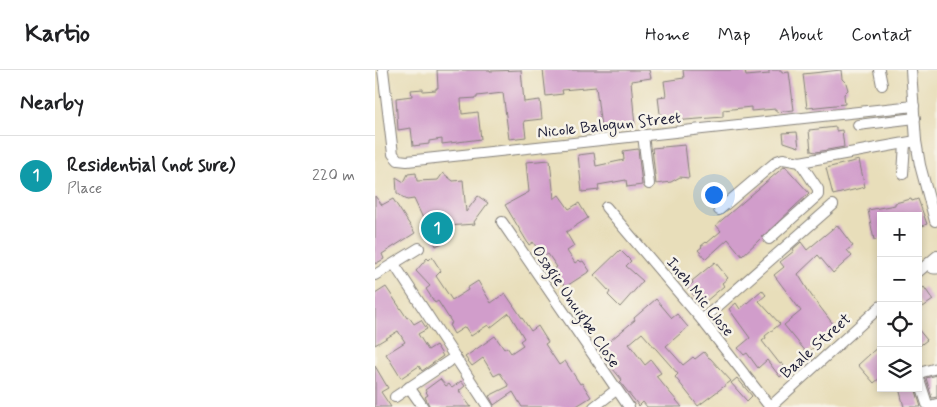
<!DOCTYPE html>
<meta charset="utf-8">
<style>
:root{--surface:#fff;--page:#f6f6f6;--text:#202124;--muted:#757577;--line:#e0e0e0;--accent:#c8321e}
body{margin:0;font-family:Mynerve,sans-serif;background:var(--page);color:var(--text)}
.controls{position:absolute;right:15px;bottom:15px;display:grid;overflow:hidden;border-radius:0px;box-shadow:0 2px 8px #0003}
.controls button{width:45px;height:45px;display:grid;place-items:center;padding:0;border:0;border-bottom:1px solid var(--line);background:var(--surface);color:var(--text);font:25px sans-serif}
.you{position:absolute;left:338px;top:124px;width:18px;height:18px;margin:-12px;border:4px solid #fff;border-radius:50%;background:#1a73e8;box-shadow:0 0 0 8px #1a73e833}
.badge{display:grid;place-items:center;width:32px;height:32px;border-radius:50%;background:var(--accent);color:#fff;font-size:16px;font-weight:700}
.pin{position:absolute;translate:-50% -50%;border:2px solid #fff;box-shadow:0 1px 5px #0006}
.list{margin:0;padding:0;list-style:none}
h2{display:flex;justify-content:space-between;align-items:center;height:65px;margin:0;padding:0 20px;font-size:21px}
h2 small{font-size:16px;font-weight:400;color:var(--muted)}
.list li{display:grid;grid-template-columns:32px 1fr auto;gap:15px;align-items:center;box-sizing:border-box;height:80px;padding:0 20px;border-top:1px solid var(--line)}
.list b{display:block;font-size:19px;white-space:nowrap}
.list p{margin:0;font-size:16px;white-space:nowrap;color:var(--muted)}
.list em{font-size:16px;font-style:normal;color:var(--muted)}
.icon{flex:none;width:28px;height:28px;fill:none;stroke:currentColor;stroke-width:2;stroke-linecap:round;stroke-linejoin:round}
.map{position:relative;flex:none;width:562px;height:337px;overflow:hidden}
header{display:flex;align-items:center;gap:30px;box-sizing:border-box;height:70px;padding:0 25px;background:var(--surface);border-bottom:1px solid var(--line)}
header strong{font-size:24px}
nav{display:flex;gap:28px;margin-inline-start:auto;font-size:18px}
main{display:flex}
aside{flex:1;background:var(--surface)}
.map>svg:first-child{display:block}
.building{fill:#d19dcb}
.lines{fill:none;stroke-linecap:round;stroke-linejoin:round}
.minor-casing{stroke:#85807a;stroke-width:12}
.highway-casing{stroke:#85807a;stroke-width:17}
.minor{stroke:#fff;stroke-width:10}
.highway{stroke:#fff;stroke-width:15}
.labels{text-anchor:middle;stroke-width:5;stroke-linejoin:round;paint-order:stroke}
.street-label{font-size:16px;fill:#22223b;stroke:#f7f3e8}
</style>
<header>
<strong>Kartio</strong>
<nav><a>Home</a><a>Map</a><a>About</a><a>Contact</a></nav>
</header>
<main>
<aside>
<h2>Nearby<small></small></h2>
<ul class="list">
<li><span class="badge" style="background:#0f9aa8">1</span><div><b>Residential (not sure)</b><p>Place</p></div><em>220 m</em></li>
</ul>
</aside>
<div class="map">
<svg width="562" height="337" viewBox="0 0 562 337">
<rect width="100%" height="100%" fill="#f7f3e8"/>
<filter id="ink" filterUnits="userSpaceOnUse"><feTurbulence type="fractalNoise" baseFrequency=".02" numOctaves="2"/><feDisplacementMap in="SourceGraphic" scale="10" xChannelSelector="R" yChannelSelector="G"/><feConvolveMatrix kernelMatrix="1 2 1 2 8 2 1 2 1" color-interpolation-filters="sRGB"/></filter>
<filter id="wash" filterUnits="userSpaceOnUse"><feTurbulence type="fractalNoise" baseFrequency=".0096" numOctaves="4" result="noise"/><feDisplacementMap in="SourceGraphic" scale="20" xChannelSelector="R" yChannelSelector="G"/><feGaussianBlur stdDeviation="1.12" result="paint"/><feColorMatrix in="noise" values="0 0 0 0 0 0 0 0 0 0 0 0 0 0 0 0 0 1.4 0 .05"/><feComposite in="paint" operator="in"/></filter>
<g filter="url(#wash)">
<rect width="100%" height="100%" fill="#e8deba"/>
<g id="blocks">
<!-- building -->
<g class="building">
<path d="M 62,0 L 115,0 L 115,1 L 146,0 L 149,32 L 165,30 L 167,49 L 149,51 L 151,67 L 134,69 L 128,23 L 102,26 L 102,28 L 86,29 L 87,44 L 103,42 L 106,69 L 67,74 L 67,69 L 54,71 L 54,74 L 38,76 L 36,58 L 23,60 L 21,28 L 37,26 L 36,20 L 48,19 L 48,21 L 61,20 L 61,18 L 63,18 Z"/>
<path d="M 168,0 L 274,0 L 276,8 L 256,11 L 260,56 L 226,58 L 221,17 L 187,20 L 188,24 L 171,26 Z"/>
<path d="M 308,0 L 370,0 L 371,6 L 394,4 L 394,0 L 406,0 L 407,3 L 414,2 L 419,40 L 401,42 L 401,39 L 376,41 L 376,37 L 348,40 L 348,47 L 286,52 L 283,27 L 291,26 L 289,11 L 309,8 Z"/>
<path d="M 466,0 L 467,9 L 471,13 L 473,20 L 469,24 L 470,34 L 432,38 L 428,4 Z"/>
<path d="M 461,57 L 461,61 L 467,60 L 469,77 L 441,82 L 436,81 L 434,60 Z"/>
<path d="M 422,62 L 424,77 L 409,72 L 408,63 Z"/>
<path d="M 310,75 L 314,108 L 305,107 L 296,112 L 281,114 L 277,78 Z"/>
<path d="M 263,79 L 267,115 L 252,117 L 251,110 L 223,115 L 224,120 L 207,122 L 203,85 L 219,83 L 221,96 L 249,90 L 248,81 Z"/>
<path d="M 175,90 L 179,129 L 184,125 L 194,139 L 204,133 L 213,148 L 191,162 L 199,176 L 192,181 L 200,193 L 204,190 L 206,192 L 208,191 L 215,201 L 190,217 L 182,204 L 179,207 L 176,201 L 182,197 L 173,184 L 168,187 L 158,172 L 154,175 L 130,135 L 154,122 L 151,92 Z"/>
<path d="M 484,90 L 490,117 L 458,125 L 451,98 Z"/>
<path d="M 410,96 L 434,123 L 367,186 L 353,169 L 331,189 L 323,180 L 327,177 L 326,176 L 331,172 L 332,173 L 346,161 L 341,155 Z"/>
<path d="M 41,103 L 42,111 L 63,110 L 68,103 L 78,111 L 88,110 L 91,142 L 103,126 L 113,133 L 99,152 L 100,154 L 72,156 L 77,168 L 61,176 L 39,129 L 32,130 L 22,123 L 21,107 L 29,112 L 33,104 Z"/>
<path d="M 0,126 L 7,135 L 18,129 L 40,163 L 7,184 L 9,189 L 0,194 Z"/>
<path d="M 536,129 L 537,131 L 543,129 L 552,154 L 543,158 L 543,146 L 506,146 L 506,169 L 499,170 L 493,140 L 520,135 L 520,133 Z"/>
<path d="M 462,155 L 478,176 L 472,180 L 477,186 L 458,203 L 443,185 L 423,204 L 436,225 L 461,258 L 432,283 L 409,255 L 426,241 L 399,205 L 409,197 L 405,192 L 419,181 L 418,179 L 426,172 L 432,180 Z"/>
<path d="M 245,180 L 256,191 L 251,196 L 268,211 L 245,237 L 233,225 L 235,222 L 219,205 Z"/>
<path d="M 57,187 L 66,201 L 61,206 L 77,230 L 93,220 L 92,218 L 103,211 L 116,233 L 130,223 L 156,261 L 163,256 L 173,272 L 170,274 L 184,295 L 190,291 L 205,314 L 207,313 L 216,327 L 200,337 L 147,337 L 138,322 L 119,335 L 114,326 L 134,316 L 125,303 L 119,306 L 108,288 L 97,296 L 90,287 L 120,266 L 129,279 L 132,277 L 136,283 L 148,275 L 145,271 L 149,268 L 134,243 L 115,258 L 113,255 L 96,266 L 90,257 L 79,264 L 74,255 L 77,253 L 63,231 L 60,233 L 51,219 L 55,216 L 41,201 L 52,188 L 54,190 Z"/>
<path d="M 340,192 L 353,208 L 347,213 L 349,216 L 330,232 L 324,232 L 312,217 L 318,213 L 317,211 Z"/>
<path d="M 11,217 L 32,248 L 34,247 L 39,254 L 46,250 L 52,259 L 43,264 L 53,280 L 61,275 L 68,286 L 47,301 L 44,296 L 26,308 L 11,284 L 30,272 L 23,261 L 0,275 L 0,224 Z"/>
<path d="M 549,217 L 558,230 L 548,237 L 543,230 L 543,221 Z"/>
<path d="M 387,220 L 391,225 L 384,231 L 405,254 L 390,266 L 391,268 L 387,271 L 405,294 L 407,293 L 412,301 L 405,307 L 392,290 L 383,298 L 372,283 L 369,285 L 363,278 L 375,268 L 354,239 L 361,233 L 365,239 Z"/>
<path d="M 281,229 L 297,248 L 302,244 L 313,257 L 291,276 L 308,295 L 318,287 L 320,289 L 329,282 L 334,288 L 335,288 L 356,311 L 323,336 L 300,307 L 303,304 L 267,263 L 254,274 L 270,295 L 276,290 L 286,303 L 281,306 L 307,337 L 272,337 L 268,332 L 264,336 L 245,312 L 247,310 L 233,293 L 235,291 L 225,279 L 260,250 L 259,248 Z"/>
<path d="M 543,259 L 552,270 L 543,277 Z"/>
<path d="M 506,274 L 506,307 L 499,313 L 483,295 Z"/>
<path d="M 0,296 L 13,318 L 6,322 L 16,337 L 0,337 Z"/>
<path d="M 562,305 L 562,327 L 557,328 L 551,308 Z"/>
<path d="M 362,308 L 377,326 L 372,331 L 356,313 Z"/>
<path d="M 65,309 L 71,316 L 74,314 L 77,318 L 86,311 L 90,316 L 84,321 L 96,337 L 55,337 L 50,327 L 53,325 L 50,320 Z"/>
<path d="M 524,318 L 540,318 L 546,337 L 529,337 Z"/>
</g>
</g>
</g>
<g filter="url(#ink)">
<use href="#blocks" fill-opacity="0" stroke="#85807a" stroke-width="1"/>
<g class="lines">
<defs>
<g id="minor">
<path d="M 8,0 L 18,84 L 23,90 L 32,91 L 539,36"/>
<path d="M 504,0 L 507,15"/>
<path d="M 536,0 L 541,71 L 545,95 L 560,151"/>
<path d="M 483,55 L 540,48"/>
<path d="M 268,65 L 274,114"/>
<path d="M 528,104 L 530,73"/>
<path d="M 231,137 L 327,250 L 395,337"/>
<path d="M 344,140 L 402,91 L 408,89 L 425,92 L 541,71"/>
<path d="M 127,152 L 254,337"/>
<path d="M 394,169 L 443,125 L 443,119 L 425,92"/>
<path d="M 19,194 L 113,337"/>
<path d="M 543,202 L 562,186"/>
<path d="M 0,205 L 44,178"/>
<path d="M 327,250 L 458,135"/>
<path d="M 562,298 L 544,303 L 544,309 L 552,334 L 555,336 L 562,334"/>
<path d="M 34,317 L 48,337"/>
<path d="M 20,327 L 80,287"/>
<path d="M 219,337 L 241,320"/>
<path d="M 395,337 L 506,236"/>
</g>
<path id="highway" d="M 559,196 L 562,196"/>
</defs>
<!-- minor casing -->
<use href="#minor" class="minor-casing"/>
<!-- highway casing -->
<use href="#highway" class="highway-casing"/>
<!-- minor -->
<use href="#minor" class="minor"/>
<!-- highway -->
<use href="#highway" class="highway"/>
</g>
</g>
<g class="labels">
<!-- street labels -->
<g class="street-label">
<text transform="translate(234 54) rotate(-6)" y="6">Nicole Balogun Street</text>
<text transform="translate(326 226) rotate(51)" y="6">Ineh Mic Close</text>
<text transform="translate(202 236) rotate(56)" y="6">Osagie Unuigbe Close</text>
<text transform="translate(440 275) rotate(-42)" y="6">Baale Street</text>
</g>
</g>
</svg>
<div class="controls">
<button>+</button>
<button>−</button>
<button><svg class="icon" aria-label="locate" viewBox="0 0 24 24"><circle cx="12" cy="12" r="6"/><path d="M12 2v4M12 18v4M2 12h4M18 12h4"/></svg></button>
<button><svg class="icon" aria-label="layers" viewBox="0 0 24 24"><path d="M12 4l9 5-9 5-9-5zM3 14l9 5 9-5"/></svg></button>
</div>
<div class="you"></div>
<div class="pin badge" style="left:62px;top:158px;background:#0f9aa8">1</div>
</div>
</main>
